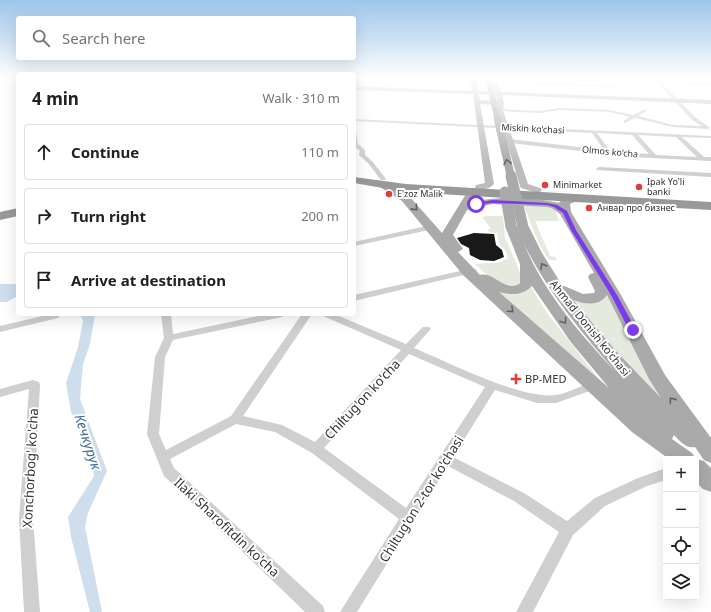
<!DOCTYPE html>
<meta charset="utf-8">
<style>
:root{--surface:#fff;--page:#f6f6f6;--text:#202124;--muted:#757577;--line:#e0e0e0}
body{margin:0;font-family:"Noto Sans",sans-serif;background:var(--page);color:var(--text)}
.controls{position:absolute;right:12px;bottom:12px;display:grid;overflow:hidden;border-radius:4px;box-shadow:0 4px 16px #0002}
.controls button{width:36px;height:36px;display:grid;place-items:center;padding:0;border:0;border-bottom:1px solid var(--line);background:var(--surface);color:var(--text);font:20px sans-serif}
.stop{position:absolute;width:12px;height:12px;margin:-9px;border:3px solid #7c3aed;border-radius:50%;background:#fff}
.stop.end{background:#7c3aed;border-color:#fff;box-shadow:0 1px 4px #0008}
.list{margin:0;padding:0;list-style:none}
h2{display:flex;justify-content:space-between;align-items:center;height:52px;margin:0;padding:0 16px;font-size:17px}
h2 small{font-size:13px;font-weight:400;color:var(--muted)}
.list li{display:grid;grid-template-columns:26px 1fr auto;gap:12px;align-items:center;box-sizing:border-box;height:56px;margin:0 8px 8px;padding:0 8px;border:1px solid var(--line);border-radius:4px}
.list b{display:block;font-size:15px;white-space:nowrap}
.list em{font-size:13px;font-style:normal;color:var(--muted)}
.icon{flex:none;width:22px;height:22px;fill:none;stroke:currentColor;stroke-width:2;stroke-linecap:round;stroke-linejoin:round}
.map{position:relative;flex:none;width:711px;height:612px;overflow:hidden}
.search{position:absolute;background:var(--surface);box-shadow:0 4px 16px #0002;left:16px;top:16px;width:340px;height:44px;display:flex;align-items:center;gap:10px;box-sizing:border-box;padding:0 14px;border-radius:4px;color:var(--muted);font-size:15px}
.panel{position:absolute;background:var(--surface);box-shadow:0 4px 16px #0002;left:16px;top:72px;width:340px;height:244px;border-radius:4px}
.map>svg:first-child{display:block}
.green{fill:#e4ebde}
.water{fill:#cedeed}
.building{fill:#191919}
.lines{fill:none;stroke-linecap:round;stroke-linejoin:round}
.street{fill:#cfcfcf;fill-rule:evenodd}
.secondary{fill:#bcbcbc;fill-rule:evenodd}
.primary{fill:#aaa;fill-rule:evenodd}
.highway{fill:#999;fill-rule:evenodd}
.primary-bridge-far2{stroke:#aaa;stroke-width:6}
.primary-bridge-far1{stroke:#aaa;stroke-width:8}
.primary-bridge{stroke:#aaa;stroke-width:11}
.oneway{stroke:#626262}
.route{fill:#7c3aed}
.poi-dot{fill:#e33a3a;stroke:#fff;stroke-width:1.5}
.labels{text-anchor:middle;stroke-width:4;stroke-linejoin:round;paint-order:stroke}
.far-street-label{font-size:9px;fill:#323232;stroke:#fff}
.far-poi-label{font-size:9px;fill:#323232;stroke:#fff;text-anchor:start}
.street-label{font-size:11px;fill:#323232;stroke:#fff}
.poi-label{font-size:11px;fill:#323232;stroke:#fff;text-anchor:start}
.near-street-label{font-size:13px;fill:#323232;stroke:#fff}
.near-water-label{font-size:14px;font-style:italic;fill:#406d94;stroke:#fff}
</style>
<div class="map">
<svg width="711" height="612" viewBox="0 0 711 612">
<rect width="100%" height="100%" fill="#fff"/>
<!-- green -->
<g class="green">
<path d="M 523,204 L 554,207 L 559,221 L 535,221 L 550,256 L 555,257 L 557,260 L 549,260 L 539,244 Z"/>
<path d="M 486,216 L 503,216 L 505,237 L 522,277 L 519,284 C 501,292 487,275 475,264 L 501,262 L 508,258 L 505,250 L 499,244 L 497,233 L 489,232 L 488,229 L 491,229 L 482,217 Z"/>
<path d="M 531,287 L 547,313 L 604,385 L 492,288 C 505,292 520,299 531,287 Z"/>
<path d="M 608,295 L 675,413 L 620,358 L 571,299 C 585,300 597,306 608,295 Z"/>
</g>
<!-- water -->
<g class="water">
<path d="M 0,284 L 18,284 L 18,296 L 7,302 L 0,302 Z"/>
<path d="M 80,314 L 94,314 L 95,315 L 90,344 L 83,364 L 80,399 L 107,471 L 88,513 L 85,527 L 102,612 L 90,612 L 71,537 L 68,517 L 94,476 L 92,462 L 71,412 L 66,383 L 78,347 L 83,321 Z"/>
</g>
<!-- building -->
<path class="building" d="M 474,233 L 494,234 L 496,245 L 502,250 L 504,257 L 494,261 L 480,260 L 470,255 L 469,248 L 461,244 L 457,238 Z"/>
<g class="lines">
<!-- street -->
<g class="street">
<path d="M 526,78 L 530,78 L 532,81 L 535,82 L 621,86 L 619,87 L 535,84 L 530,83 Z"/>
<path d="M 576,78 L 616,79 L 614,80 Z"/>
<path d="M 653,78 L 657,78 L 660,81 L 711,83 L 711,85 L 662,83 L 695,117 L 709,127 L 709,129 L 673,127 L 635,118 L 625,123 L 623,121 L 630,117 L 610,112 L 560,110 L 540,113 L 500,111 L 498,110 L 500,109 L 540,111 L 560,108 L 610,110 L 633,115 L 645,109 L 647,111 L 638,116 L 673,125 L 702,126 L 691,119 Z"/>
<path d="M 354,119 L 711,136 L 711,138 L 682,137 L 704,157 L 711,157 L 711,161 L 633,157 L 510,143 L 507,141 L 510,139 L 604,150 L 592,133 L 354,121 ZM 597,133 L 632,135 L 649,154 L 610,151 ZM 638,135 L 676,137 L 697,157 L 656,155 Z"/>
<path d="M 354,130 L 356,131 L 358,144 L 365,150 L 365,155 L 372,161 L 386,179 L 385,180 L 381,180 L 368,163 L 359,155 L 360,151 L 354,146 Z"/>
<path d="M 599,167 L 711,173 L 711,177 L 597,170 L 596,169 Z"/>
<path d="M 431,225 L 435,227 L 434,229 L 354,246 L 354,242 Z"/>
<path d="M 473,268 L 477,270 L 476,272 L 354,301 L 354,295 Z"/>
<path d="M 51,314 L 58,314 L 60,316 L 58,318 L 0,332 L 0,326 Z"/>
<path d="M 161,314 L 171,314 L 173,334 L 268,314 L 287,314 L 282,317 L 173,340 L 165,357 L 159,434 L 166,450 L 231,416 L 302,314 L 312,314 L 243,416 L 282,425 L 315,442 L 401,350 L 323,316 L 321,314 L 334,314 L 406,344 L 423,327 L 429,327 L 431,329 L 429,331 L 414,348 C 448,362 522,400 556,395 C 569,393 582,385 594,381 L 598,382 L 599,385 L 598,388 L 556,403 L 537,403 L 495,390 L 453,457 L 524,493 L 567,521 L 595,498 L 638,478 L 666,468 L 666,480 L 647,486 L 605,506 L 573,535 L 533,612 L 516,612 L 559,532 L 514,501 L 448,466 L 416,517 L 414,523 L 412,523 L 357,612 L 340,612 L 399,519 L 312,453 L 275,432 L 236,424 L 170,459 L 174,468 L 323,606 L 325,612 L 305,612 L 164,476 L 147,434 L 155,357 L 164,338 ZM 409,354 L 485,387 L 406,508 L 324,448 Z"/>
<path d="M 33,380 L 39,382 L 40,385 L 33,518 L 40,612 L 24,612 L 19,518 L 29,389 L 0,397 L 0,389 Z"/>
</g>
<!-- secondary -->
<g class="secondary">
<path d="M 0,78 L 17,78 L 14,80 L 0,80 Z"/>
<path d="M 470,78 L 476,78 L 478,91 L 495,92 L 491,78 L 496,78 L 501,92 L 711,100 L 711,104 L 502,95 L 504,103 L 503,110 L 528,184 L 540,188 L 542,190 L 540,192 L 537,193 L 521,188 L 520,186 L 497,110 L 498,105 L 480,104 L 494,184 C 490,189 482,190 476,189 L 475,187 L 476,185 L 485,183 L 473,94 L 354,90 L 354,86 L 472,91 ZM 478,94 L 496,95 L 497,101 L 480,100 Z"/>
</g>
<!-- primary -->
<path class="primary" d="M 384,182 L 410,197 L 442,233 L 466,194 L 479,190 L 484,193 L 483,195 L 474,198 L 472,202 C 499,196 531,197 559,203 C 562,197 572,194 579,196 L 580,198 L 579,200 L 570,204 L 571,212 L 621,295 L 665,375 L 711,438 L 711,463 L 704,460 L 695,447 C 686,449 680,441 674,435 L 672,439 L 692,453 L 696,459 L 704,461 L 711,468 L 711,492 L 703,489 L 696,482 L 696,459 L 669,459 L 632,432 L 463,275 L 402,201 L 380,187 L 379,185 L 380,183 ZM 492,204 L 547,207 L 552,208 L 560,214 L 594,273 L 590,274 L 588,277 L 595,291 L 594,293 L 583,294 L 562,285 L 542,253 L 529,227 L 527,224 L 523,223 L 517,227 L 515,223 L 507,223 L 505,226 L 520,264 L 520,283 C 506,294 494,271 480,275 L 458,252 L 463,249 L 453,235 L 467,210 ZM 524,244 C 547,291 581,332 615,371 C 580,334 544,292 524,244 ZM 532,286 L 570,341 L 609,388 L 499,292 C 511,295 523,296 532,286 ZM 607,295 L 649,379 L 661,398 L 615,350 L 573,300 C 584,304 599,307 607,295 Z"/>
<!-- highway -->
<g class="highway">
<path d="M 354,177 L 406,184 L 711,202 L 711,210 L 406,192 L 354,183 Z"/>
<path d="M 18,208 L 18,216 L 0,220 L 0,212 Z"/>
</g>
<!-- primary-bridge-far2 -->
<path class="primary-bridge-far2" d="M 488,78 L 498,121"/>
<!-- primary-bridge-far1 -->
<path class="primary-bridge-far1" d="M 498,120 L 511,177"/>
<!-- primary-bridge -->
<g class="primary-bridge">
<path d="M 511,176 L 523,227"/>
<path d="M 505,192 L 511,226"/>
</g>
</g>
<!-- one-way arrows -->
<defs><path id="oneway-chevron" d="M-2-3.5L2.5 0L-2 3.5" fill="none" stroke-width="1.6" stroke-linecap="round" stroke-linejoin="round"/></defs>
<g class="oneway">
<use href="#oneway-chevron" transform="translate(507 162) rotate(-103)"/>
<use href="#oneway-chevron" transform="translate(415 208) rotate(48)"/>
<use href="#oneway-chevron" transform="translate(543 266) rotate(-120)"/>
<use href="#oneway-chevron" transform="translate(511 310) rotate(42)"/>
<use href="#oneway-chevron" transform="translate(564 321) rotate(54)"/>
<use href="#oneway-chevron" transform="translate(672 400) rotate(-125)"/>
</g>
<!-- sky -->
<linearGradient id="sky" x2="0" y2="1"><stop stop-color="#9dc5ea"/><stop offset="0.48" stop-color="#fff"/><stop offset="1" stop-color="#fff" stop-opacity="0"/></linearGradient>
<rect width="711" height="163" fill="url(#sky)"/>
<!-- route -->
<path class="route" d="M 492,200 L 547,203 L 557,205 L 567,211 L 576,230 L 617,295 L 636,330 L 635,332 L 630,332 L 629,330 L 611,295 L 571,230 L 563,213 L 554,207 L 547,205 L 492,203 L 476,205 L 474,204 Z"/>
<!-- markers -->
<g class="poi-dot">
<circle cx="545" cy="185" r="4"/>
<circle cx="639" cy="187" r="4"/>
<circle cx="389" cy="194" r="4"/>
<circle cx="589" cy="208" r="4"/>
<path d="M514 373h4v4h4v4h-4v4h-4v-4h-4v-4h4z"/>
</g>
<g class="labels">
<!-- far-street labels -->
<g class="far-street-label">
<text transform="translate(533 129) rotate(3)" y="3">Miskin ko'chasi</text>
<text transform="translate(610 152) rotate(5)" y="3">Olmos ko'cha</text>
</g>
<!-- far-poi labels -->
<g class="far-poi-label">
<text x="647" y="185">Ipak Yo'li<tspan x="647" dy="10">banki</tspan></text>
<text x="553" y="188">Minimarket</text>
<text x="397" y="197">E'zoz Malik</text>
<text x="597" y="211">Анвар про бизнес</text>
</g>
<!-- street labels -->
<g class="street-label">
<text transform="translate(590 328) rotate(51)" y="4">Ahmad Donish ko'chasi</text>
</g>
<!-- poi labels -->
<g class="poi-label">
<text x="525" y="383">BP-MED</text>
</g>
<!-- near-street labels -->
<g class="near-street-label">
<text transform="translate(362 399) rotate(-47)" y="5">Chiltug'on ko'cha</text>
<text transform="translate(30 468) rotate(-87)" y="5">Xonchorbog' ko'cha</text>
<text transform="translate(421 499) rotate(-58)" y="5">Chiltug'on 2-tor ko'chasi</text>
<text transform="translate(227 527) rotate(43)" y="5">Ilaki Sharofitdin ko'cha</text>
</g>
<!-- near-water labels -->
<g class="near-water-label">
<text transform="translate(88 442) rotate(72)" y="5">Кечкурук</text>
</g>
</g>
</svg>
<div class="controls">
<button>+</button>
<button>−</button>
<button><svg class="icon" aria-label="locate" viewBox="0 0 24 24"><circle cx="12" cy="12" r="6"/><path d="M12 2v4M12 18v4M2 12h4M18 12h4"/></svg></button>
<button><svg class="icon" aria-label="layers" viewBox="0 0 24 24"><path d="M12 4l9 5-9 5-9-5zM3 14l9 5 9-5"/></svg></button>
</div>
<div class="stop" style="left:476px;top:204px"></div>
<div class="stop end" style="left:633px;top:330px"></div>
<div class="search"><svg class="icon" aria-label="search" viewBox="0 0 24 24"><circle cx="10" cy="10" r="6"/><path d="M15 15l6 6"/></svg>Search here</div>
<section class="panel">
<h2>4 min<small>Walk · 310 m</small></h2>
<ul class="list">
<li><svg class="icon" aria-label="ahead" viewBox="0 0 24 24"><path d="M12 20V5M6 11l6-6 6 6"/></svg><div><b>Continue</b></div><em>110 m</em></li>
<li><svg class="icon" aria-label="right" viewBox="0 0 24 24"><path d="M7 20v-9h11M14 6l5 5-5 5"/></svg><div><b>Turn right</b></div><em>200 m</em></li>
<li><svg class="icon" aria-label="arrive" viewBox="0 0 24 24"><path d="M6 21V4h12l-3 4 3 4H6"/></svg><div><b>Arrive at destination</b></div></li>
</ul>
</section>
</div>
